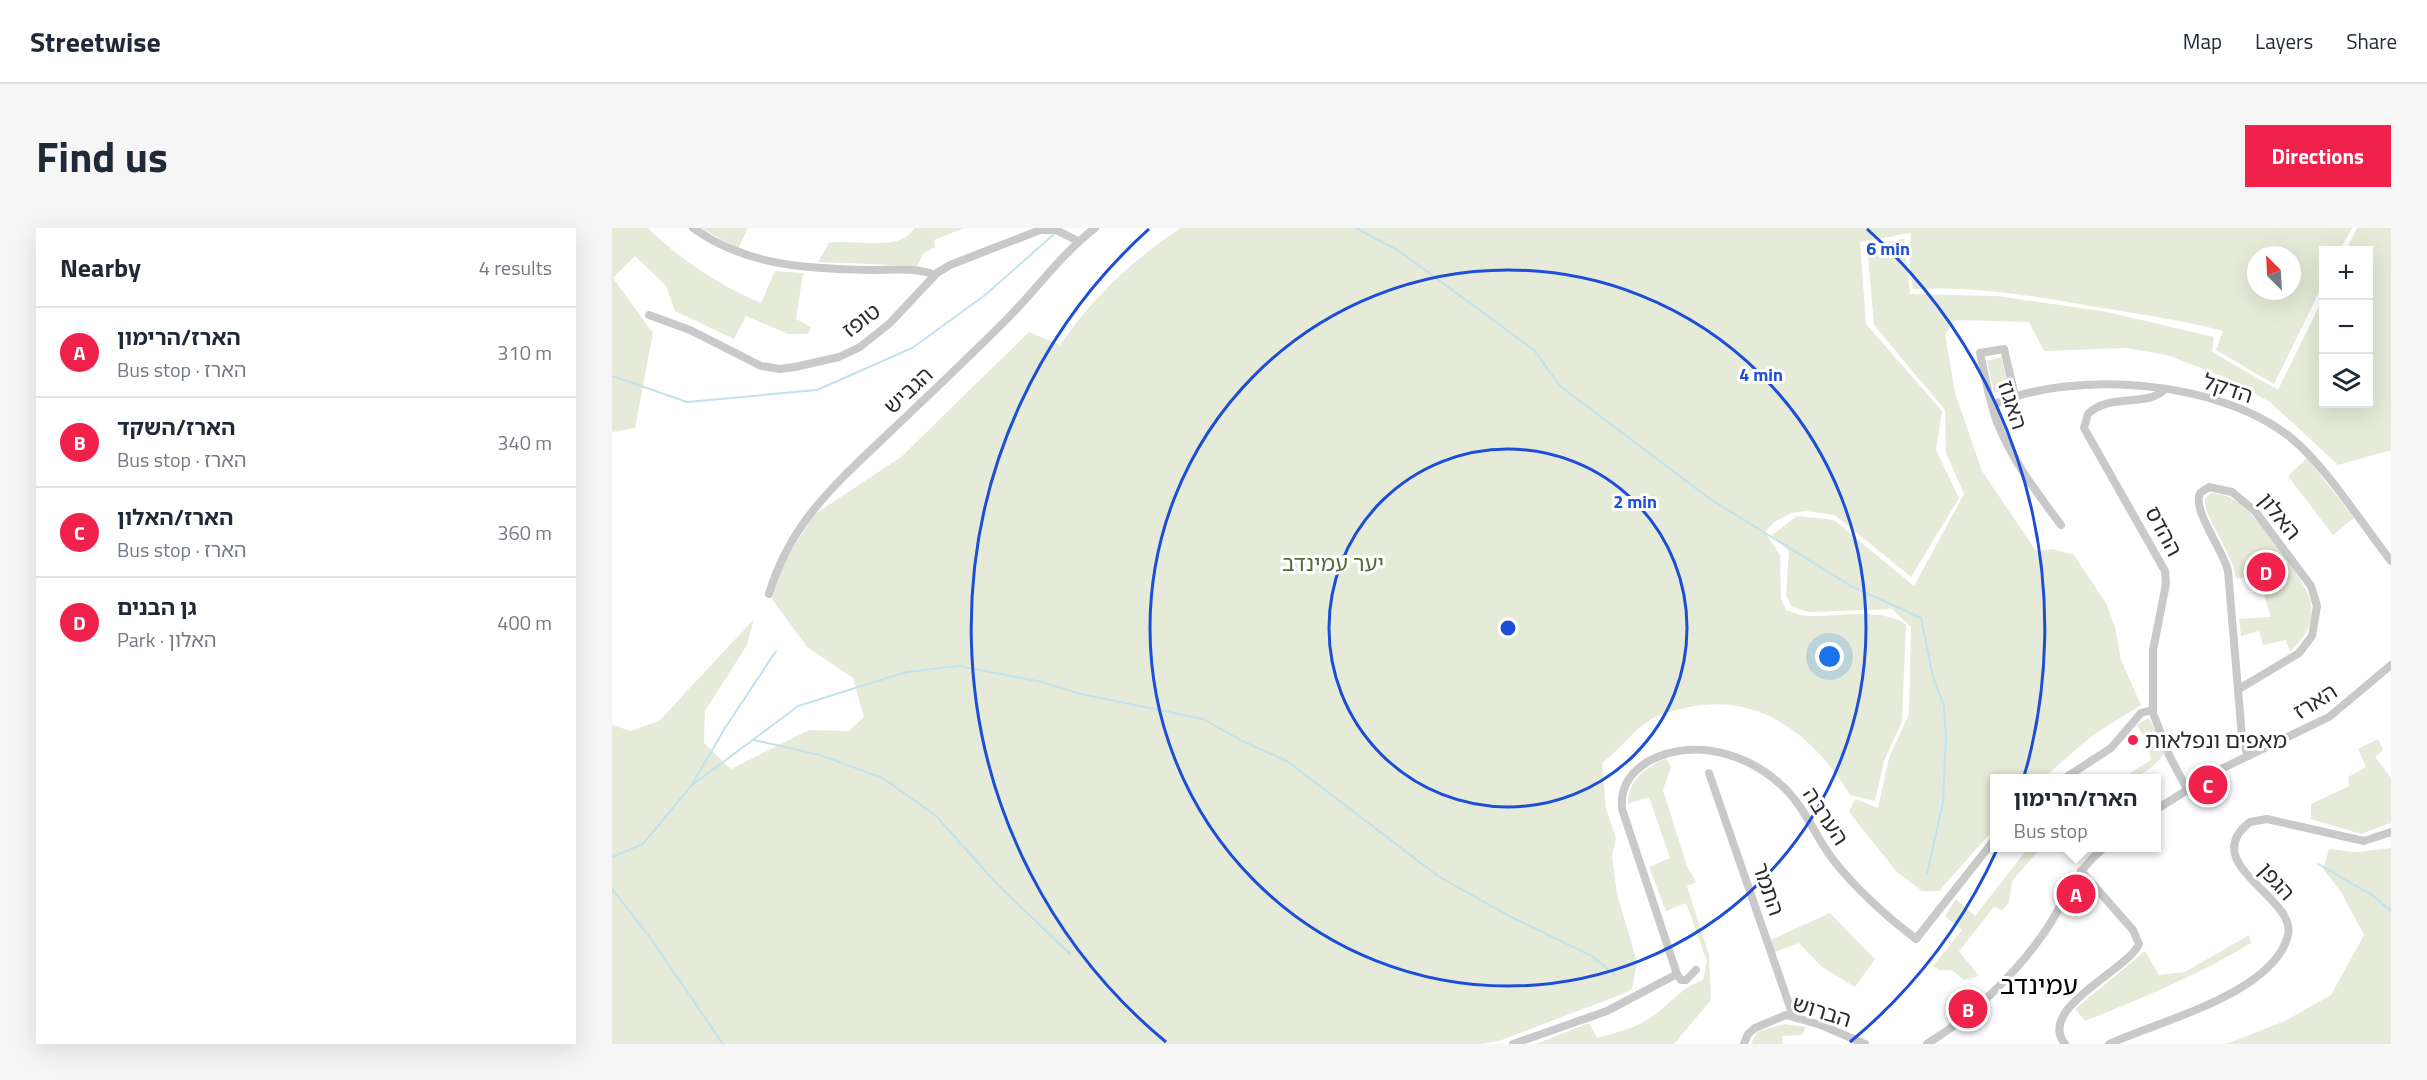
<!DOCTYPE html>
<meta charset="utf-8">
<style>
:root{--surface:#fff;--page:#f6f6f7;--text:#1f2937;--muted:#747a83;--line:#e0e1e3;--accent:#f0214a}
body{margin:0;font-family:"Titillium Web","Noto Sans Hebrew",sans-serif;background:var(--page);color:var(--text)}
.controls{position:absolute;right:18px;top:18px;display:grid;overflow:hidden;border-radius:0px;box-shadow:0 6px 24px #0002}
.controls button{width:54px;height:54px;display:grid;place-items:center;padding:0;border:0;border-bottom:2px solid var(--line);background:var(--surface);color:var(--text);font:30px sans-serif}
.compass{position:absolute;left:1635px;top:18px;width:54px;height:54px;border-radius:50%;background:var(--surface);box-shadow:0 6px 24px #0002;rotate:336deg}
.you{position:absolute;left:1218px;top:429px;width:21px;height:21px;margin:-15px;border:4px solid #fff;border-radius:50%;background:#1a73e8;box-shadow:0 0 0 9px #1a73e833}
.badge{display:grid;place-items:center;width:39px;height:39px;border-radius:50%;background:var(--accent);color:#fff;font-size:20px;font-weight:700}
.pin{position:absolute;translate:-50% -50%;border:3px solid #fff;box-shadow:0 2px 6px #0006}
.popup{position:absolute;left:1378px;top:546px;width:171px;height:78px;box-sizing:border-box;display:grid;place-content:center;border-radius:0px;background:var(--surface);filter:drop-shadow(0 2px 4px #0005);font-size:20px;white-space:nowrap;color:var(--muted)}
.popup b{font-size:22px;color:var(--text)}
.popup::after{content:'';position:absolute;left:50%;top:100%;margin-left:-12px;border:12px solid transparent;border-top-color:var(--surface)}
.list{margin:0;padding:0;list-style:none}
h2{display:flex;justify-content:space-between;align-items:center;height:78px;margin:0;padding:0 24px;font-size:26px}
h2 small{font-size:20px;font-weight:400;color:var(--muted)}
.list li{display:grid;grid-template-columns:39px 1fr auto;gap:18px;align-items:center;box-sizing:border-box;height:90px;padding:0 24px;border-top:2px solid var(--line)}
.list b{display:block;font-size:22px;white-space:nowrap}
.list p{margin:0;font-size:20px;white-space:nowrap;color:var(--muted)}
.list em{font-size:20px;font-style:normal;color:var(--muted)}
.icon{flex:none;width:33px;height:33px;fill:none;stroke:currentColor;stroke-width:2;stroke-linecap:round;stroke-linejoin:round}
.map{position:relative;flex:none;width:1779px;height:816px;overflow:hidden;border-radius:0px}
header{display:flex;align-items:center;gap:36px;box-sizing:border-box;height:84px;padding:0 30px;background:var(--surface);border-bottom:2px solid var(--line)}
header strong{font-size:28px}
nav{display:flex;gap:33px;margin-inline-start:auto;font-size:21px}
.intro{display:flex;align-items:center;justify-content:space-between;box-sizing:border-box;height:144px;padding:0 36px}
h1{margin:0;font-size:42px}
.button{padding:15px 27px;border-radius:0px;background:var(--accent);color:#fff;font-size:21px;font-weight:700}
main{display:flex;gap:36px;padding:0 36px}
aside{flex:1;background:var(--surface);border-radius:0px;box-shadow:0 6px 24px #0002}
.map>svg:first-child{display:block}
.green{fill:#e5ebd8;fill-rule:evenodd}
.lines{fill:none;stroke-linecap:round;stroke-linejoin:round}
.stream{stroke:#c2e2ed;stroke-width:2}
.minor{stroke:#c9c9c9;stroke-width:8}
.ring{fill:none;stroke:#1d4ed8;stroke-width:3}
.poi-dot{fill:#f0214a;stroke:#fff;stroke-width:2}
.labels{text-anchor:middle;stroke-width:6;stroke-linejoin:round;paint-order:stroke}
.street-label{font-size:22px;fill:#2c2c2c;stroke:#fff}
.park-label{font-size:22px;fill:#556a37;stroke:#fff}
.poi-label{font-size:22px;fill:#2c2c2c;stroke:#fff;text-anchor:start}
.quarter-label{font-size:26px;fill:#000;stroke:#fff}
.centre{fill:#1d4ed8;stroke:#fff;stroke-width:3}
.ring-label{font-size:18px;text-anchor:middle;font-weight:bold;fill:#1d4ed8;stroke:#fff;stroke-width:6;stroke-linejoin:round;paint-order:stroke}
</style>
<header>
<strong>Streetwise</strong>
<nav><a>Map</a><a>Layers</a><a>Share</a></nav>
</header>
<div class="intro"><h1>Find us</h1><a class="button">Directions</a></div>
<main>
<aside>
<h2>Nearby<small>4 results</small></h2>
<ul class="list">
<li><span class="badge">A</span><div><b>הארז/הרימון</b><p>Bus stop · הארז</p></div><em>310 m</em></li>
<li><span class="badge">B</span><div><b>הארז/השקד</b><p>Bus stop · הארז</p></div><em>340 m</em></li>
<li><span class="badge">C</span><div><b>הארז/האלון</b><p>Bus stop · הארז</p></div><em>360 m</em></li>
<li><span class="badge">D</span><div><b>גן הבנים</b><p>Park · האלון</p></div><em>400 m</em></li>
</ul>
</aside>
<div class="map">
<svg width="1779" height="816" viewBox="0 0 1779 816">
<rect width="100%" height="100%" fill="#fff"/>
<!-- green -->
<g class="green">
<path d="M 0,0 L 36,0 C 70,33 105,56 149,75 L 163,43 L 191,45 L 184,91 L 199,99 L 196,106 L 176,106 L 134,88 L 122,111 L 63,83 L 54,58 L 23,28 L 1,50 L 41,105 L 23,200 L 0,204 Z"/>
<path d="M 89,0 L 136,0 L 126,21 Z"/>
<path d="M 302,0 L 352,0 L 322,12 L 323,19 L 312,25 L 305,38 L 206,34 L 217,15 C 240,10 290,25 302,0 Z"/>
<path d="M 569,0 L 1740,0 L 1728,22 L 1712,22 L 1711,56 L 1662,156 L 1604,122 L 1611,103 C 1569,92 1527,86 1484,79 C 1423,68 1364,58 1301,61 L 1297,30 L 1299,5 L 1248,14 L 1254,96 L 1330,183 L 1324,222 L 1347,270 L 1299,349 L 1223,287 L 1194,283 L 1180,285 L 1162,294 L 1153,304 L 1168,327 L 1169,371 L 1174,382 C 1181,384 1189,388 1197,388 C 1229,389 1265,379 1294,396 L 1290,493 L 1272,533 L 1263,573 L 1238,567 C 1202,508 1149,465 1077,479 C 1064,482 1049,485 1038,492 C 1019,504 1008,522 990,535 L 994,581 L 1004,610 L 1000,628 L 1005,666 L 1025,734 L 1020,761 L 1013,765 L 887,813 L 868,816 L 0,816 L 0,497 L 19,503 L 47,493 L 142,391 L 135,417 L 93,483 L 92,515 L 119,541 L 197,502 L 237,503 L 252,489 L 241,450 L 195,419 L 160,371 L 170,337 L 203,286 L 289,229 L 417,104 L 448,117 C 481,69 520,32 569,0 ZM 1644,27 L 1680,27 L 1680,63 L 1644,63 Z"/>
<path d="M 1745,0 L 1779,0 L 1779,222 L 1726,237 L 1658,174 L 1615,150 L 1555,127 L 1514,120 L 1432,123 L 1417,94 L 1344,92 L 1333,106 L 1343,165 L 1370,243 L 1424,323 L 1441,321 L 1462,327 L 1494,375 L 1503,399 L 1509,432 L 1529,477 L 1481,507 L 1431,550 L 1383,550 L 1383,600 L 1327,663 L 1310,663 L 1284,643 L 1237,584 L 1243,571 L 1266,580 L 1277,530 L 1297,486 L 1299,399 L 1280,381 L 1197,384 L 1180,379 L 1174,367 L 1177,323 L 1160,307 L 1185,288 L 1222,292 L 1302,358 L 1352,266 L 1334,225 L 1333,182 L 1262,97 L 1255,17 L 1292,11 L 1298,66 L 1385,68 L 1495,84 L 1602,109 L 1600,124 L 1666,162 L 1711,70 L 1712,176 L 1756,176 L 1756,22 L 1734,22 Z"/>
<path d="M 1389,129 L 1397,161 L 1382,165 L 1375,133 Z"/>
<path d="M 1695,230 L 1742,290 L 1721,307 L 1676,248 Z"/>
<path d="M 1599,265 C 1610,265 1620,270 1629,276 C 1645,288 1696,356 1699,375 C 1702,396 1692,410 1678,424 L 1674,412 L 1651,417 L 1647,403 L 1629,408 L 1627,391 L 1659,389 L 1648,354 L 1642,347 L 1624,351 C 1622,326 1590,287 1593,271 Z"/>
<path d="M 1536,490 L 1539,493 L 1552,525 C 1543,539 1527,551 1510,550 L 1539,532 L 1536,517 L 1525,497 Z"/>
<path d="M 1766,511 L 1771,522 L 1763,529 L 1779,550 L 1779,595 L 1749,606 L 1699,591 L 1699,576 L 1737,558 L 1736,549 L 1754,539 L 1746,521 Z"/>
<path d="M 1054,530 L 1059,539 L 1051,562 L 1075,638 L 1084,654 L 1075,658 L 1097,727 L 1099,772 L 1062,816 L 924,816 L 977,795 L 985,810 C 1002,805 1024,800 1038,790 C 1057,778 1069,759 1091,752 L 1095,733 L 1074,675 L 1054,683 L 1037,639 L 1058,630 L 1037,569 L 1016,576 C 1016,551 1033,541 1054,530 Z"/>
<path d="M 1416,620 L 1429,620 L 1400,653 L 1397,675 L 1390,682 L 1382,679 L 1347,723 L 1367,748 L 1352,752 L 1340,742 L 1327,742 L 1321,738 L 1350,702 L 1333,688 L 1344,671 L 1363,688 Z"/>
<path d="M 1779,620 L 1779,816 L 1614,816 L 1673,793 L 1719,767 L 1752,707 L 1729,664 L 1711,641 L 1717,621 L 1744,624 Z"/>
<path d="M 1218,685 L 1263,731 L 1243,759 L 1210,739 L 1187,715 L 1163,724 L 1158,712 Z"/>
<path d="M 1637,707 L 1639,715 C 1587,747 1530,770 1473,793 L 1463,781 L 1533,723 L 1547,747 L 1573,744 Z"/>
<path d="M 1172,796 L 1194,799 L 1190,807 L 1170,808 L 1171,816 L 1139,816 L 1145,804 Z"/>
</g>
<g class="lines">
<!-- stream -->
<g class="stream">
<path d="M 744,0 L 787,23 L 922,122 L 948,158 L 1098,271 L 1239,358 L 1309,390 L 1321,449 L 1332,478 L 1334,509 L 1331,574 L 1315,646"/>
<path d="M 0,148 L 75,174 L 205,162 L 300,120 L 372,68 L 449,0"/>
<path d="M 142,512 L 208,527 L 271,550 L 324,588 L 385,656 L 458,726"/>
<path d="M 79,558 L 186,478 L 294,444 L 347,438 L 430,454 L 469,466 L 591,491 L 630,513 L 675,533 L 826,648 L 897,688 L 980,728 L 1003,747"/>
<path d="M 0,629 L 31,616 L 79,558 L 113,500 L 164,423"/>
<path d="M 1706,636 L 1760,667 L 1779,683"/>
<path d="M 0,661 L 37,708 L 111,816"/>
</g>
<!-- minor -->
<g class="minor">
<path d="M 81,0 C 134,38 196,41 259,42 C 280,42 303,39 323,47"/>
<path d="M 37,87 L 78,102 L 149,138 L 168,141 L 183,139 L 227,129 L 248,119 L 278,95 L 325,45 L 338,37 L 428,2 L 444,2 L 466,13"/>
<path d="M 1552,162 C 1535,179 1497,165 1476,186 L 1472,200 L 1553,343 L 1554,356 L 1541,422 L 1541,485 L 1557,527 L 1575,561"/>
<path d="M 1403,168 L 1392,121 L 1368,125 C 1373,148 1377,172 1385,194 C 1400,232 1425,265 1449,297"/>
<path d="M 1380,177 C 1462,141 1606,152 1678,209 C 1715,239 1749,295 1779,333"/>
<path d="M 157,366 C 179,292 227,253 280,202 C 318,166 355,131 391,95 C 423,64 448,27 483,0"/>
<path d="M 1627,461 L 1687,425 L 1700,408 L 1705,378 L 1699,358 L 1643,283 L 1620,264 L 1597,259 L 1588,265 C 1580,283 1611,321 1616,343 L 1630,509 L 1636,528"/>
<path d="M 1097,545 L 1181,788"/>
<path d="M 1453,550 L 1499,520 L 1529,485 L 1540,482"/>
<path d="M 1545,581 L 1607,542 L 1717,489 L 1779,437"/>
<path d="M 1084,742 L 1074,752 L 1069,752 L 1065,746 L 1010,581 C 1008,559 1018,544 1037,533 C 1086,507 1150,529 1183,572 C 1198,591 1207,614 1222,633 C 1246,663 1274,688 1304,711 L 1383,611"/>
<path d="M 901,816 L 995,783 L 1065,746"/>
<path d="M 1132,816 L 1136,806 L 1143,800 L 1174,787 L 1209,797 L 1253,816"/>
<path d="M 1315,816 C 1360,788 1404,746 1434,702 C 1453,674 1464,641 1492,620"/>
<path d="M 1453,816 C 1424,780 1515,743 1527,716 L 1521,702 L 1469,643"/>
<path d="M 1497,816 C 1546,793 1662,766 1676,707 C 1685,669 1584,636 1638,594 L 1655,591 L 1752,613 L 1779,604"/>
</g>
</g>
<!-- distance rings -->
<g class="ring">
<circle cx="896" cy="400" r="179"/>
<circle cx="896" cy="400" r="358"/>
<path d="M554 814A537 537 0 0 1 537 1M1255 1A537 537 0 0 1 1238 814"/>
</g>
<!-- markers -->
<circle class="poi-dot" cx="1521" cy="512" r="6"/>
<g class="labels">
<!-- street labels -->
<g class="street-label">
<text transform="translate(249 92) rotate(-37)" y="8">טופז</text>
<text transform="translate(1616 160) rotate(18)" y="8">הדקל</text>
<text transform="translate(296 162) rotate(-43)" y="8">הגביש</text>
<text transform="translate(1401 177) rotate(72)" y="8">האגוז</text>
<text transform="translate(1668 288) rotate(51)" y="8">האלון</text>
<text transform="translate(1552 303) rotate(62)" y="8">ההדס</text>
<text transform="translate(1703 473) rotate(-32)" y="8">הארז</text>
<text transform="translate(1214 588) rotate(57)" y="8">הערבה</text>
<text transform="translate(1665 653) rotate(48)" y="8">הגפן</text>
<text transform="translate(1157 661) rotate(71)" y="8">התמר</text>
<text transform="translate(1210 783) rotate(17)" y="8">הברוש</text>
</g>
<!-- park labels -->
<g class="park-label">
<text x="721" y="343">יער עמינדב</text>
</g>
<!-- poi labels -->
<g class="poi-label">
<text x="1533" y="520">מאפים ונפלאות</text>
</g>
<!-- quarter labels -->
<g class="quarter-label">
<text x="1427" y="766">עמינדב</text>
</g>
</g>
<circle cx="896" cy="400" r="9" class="centre"/>
<g class="ring-label">
<text x="1276" y="27">6 min</text>
<text x="1149" y="153">4 min</text>
<text x="1023" y="280">2 min</text>
</g>
</svg>
<div class="controls">
<button>+</button>
<button>−</button>
<button><svg class="icon" aria-label="layers" viewBox="0 0 24 24"><path d="M12 4l9 5-9 5-9-5zM3 14l9 5 9-5"/></svg></button>
</div>
<svg class="compass" viewBox="-18 -18 36 36"><path d="M0-13l5 13h-10z" fill="#e53935"/><path d="M0 13l5-13h-10z" fill="#747a83"/></svg>
<div class="you"></div>
<div class="pin badge" style="left:1464px;top:666px">A</div>
<div class="popup"><b>הארז/הרימון</b>Bus stop</div>
<div class="pin badge" style="left:1356px;top:781px">B</div>
<div class="pin badge" style="left:1596px;top:557px">C</div>
<div class="pin badge" style="left:1654px;top:344px">D</div>
</div>
</main>
